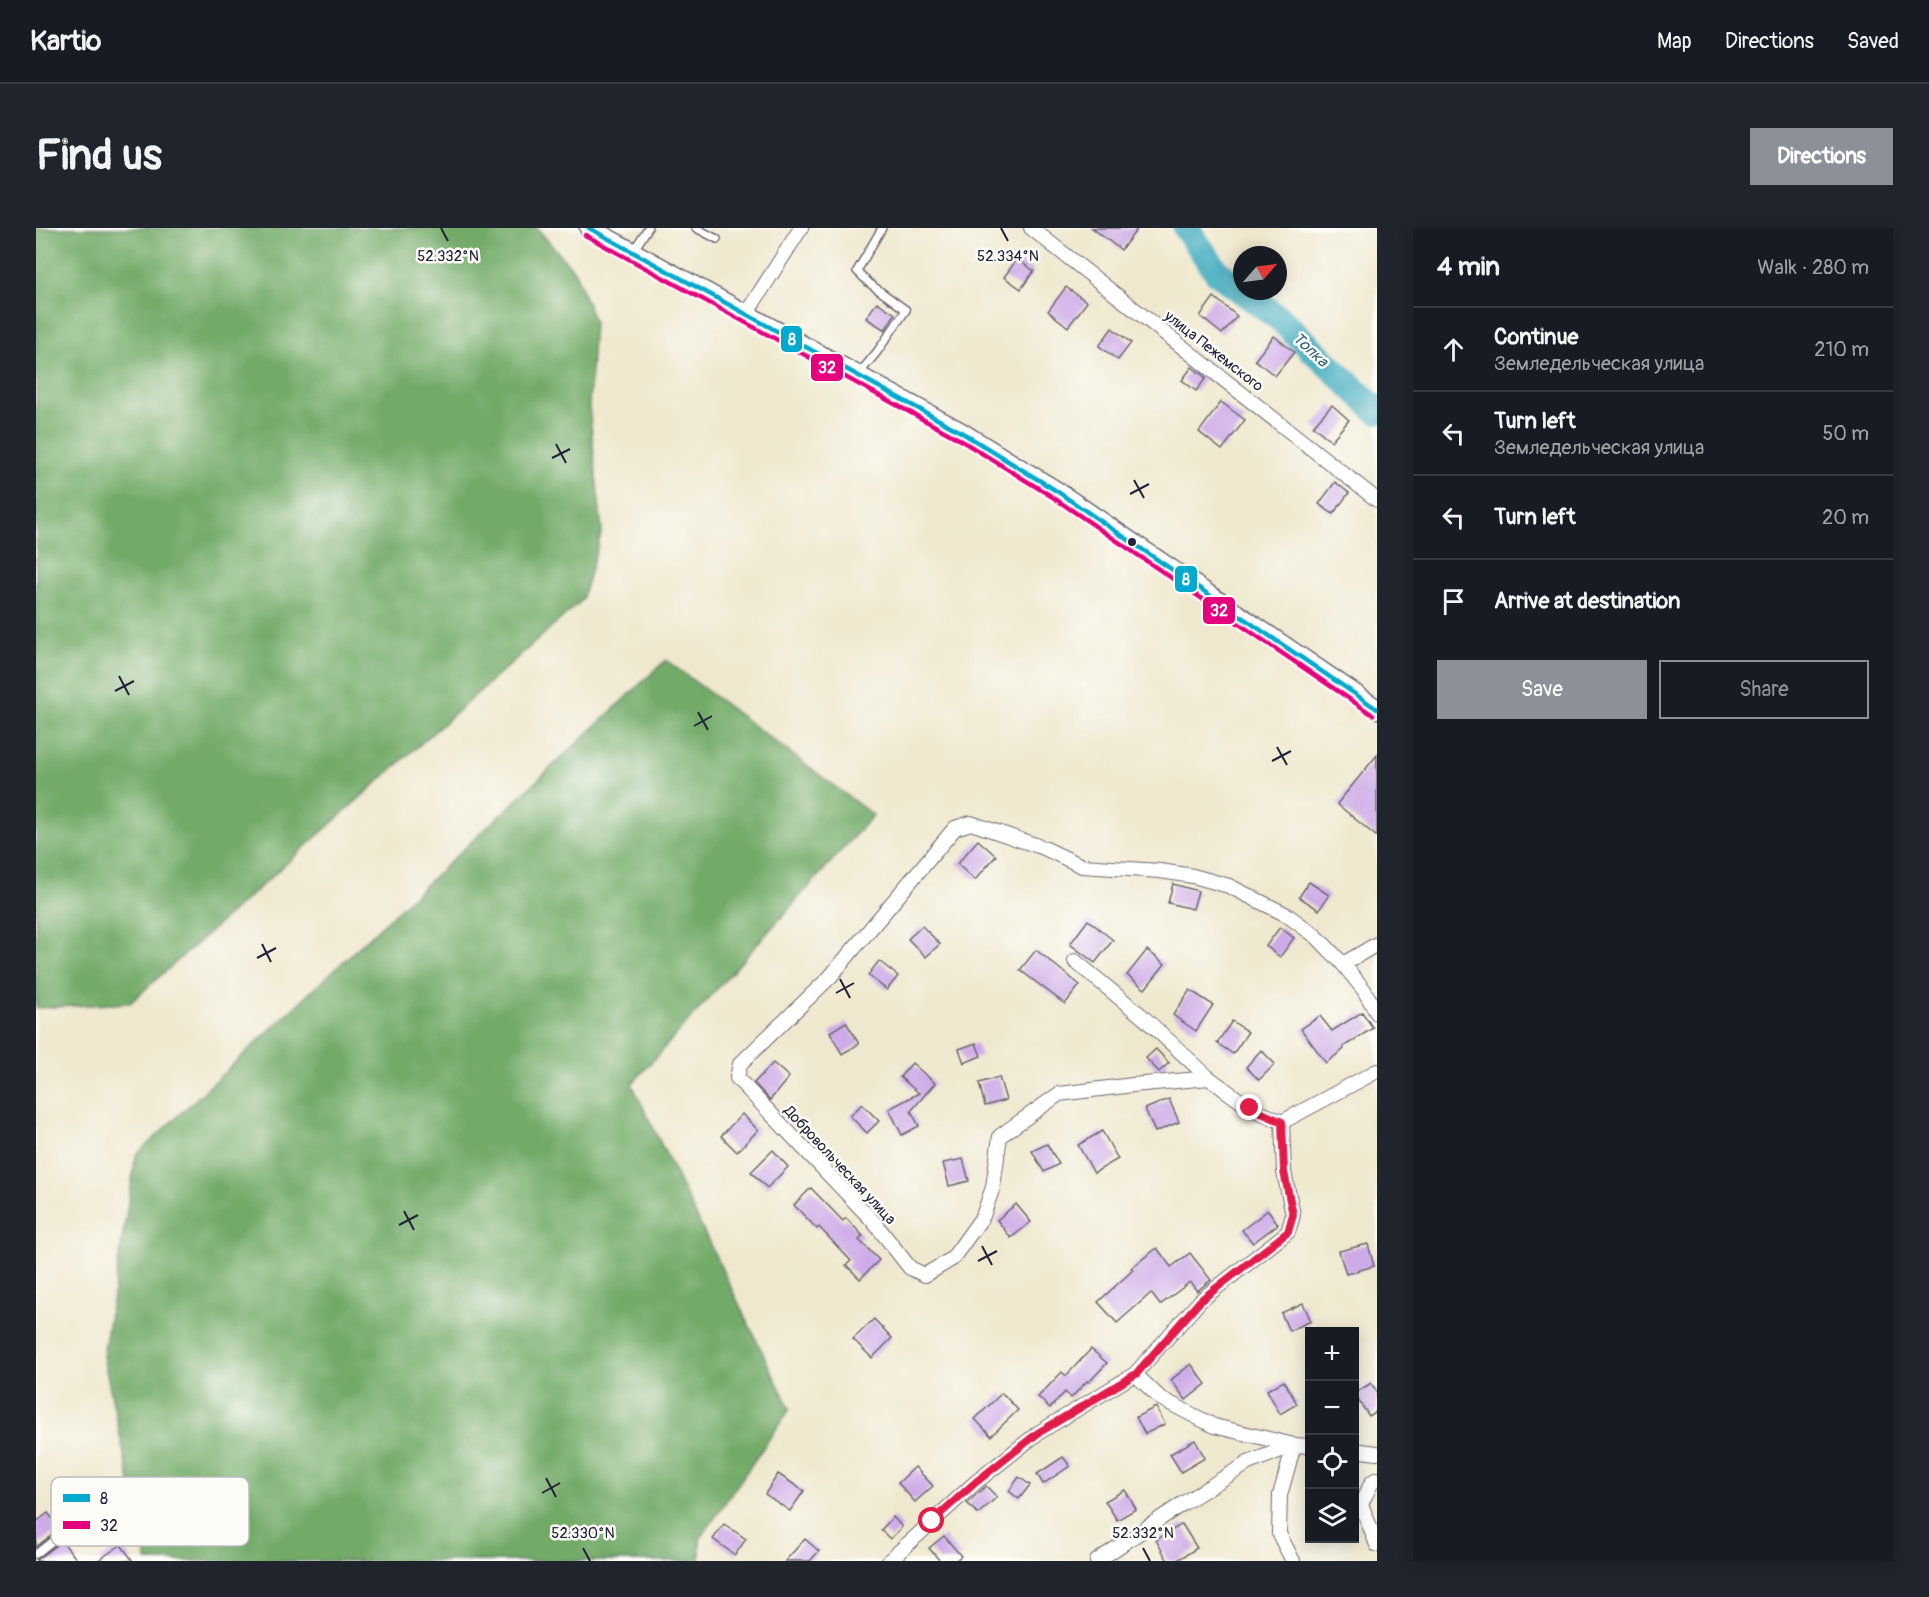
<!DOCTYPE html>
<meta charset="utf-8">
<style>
:root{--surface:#171b24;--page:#20242c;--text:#f1f3f6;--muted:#9ea1a6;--line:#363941;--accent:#8c9099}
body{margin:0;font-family:Pangolin,sans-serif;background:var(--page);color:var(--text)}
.controls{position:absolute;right:18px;bottom:18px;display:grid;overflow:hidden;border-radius:0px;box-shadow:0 3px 15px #0003}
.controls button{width:54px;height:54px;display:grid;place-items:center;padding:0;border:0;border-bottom:2px solid var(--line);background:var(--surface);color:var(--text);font:30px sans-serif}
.compass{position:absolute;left:1197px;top:18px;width:54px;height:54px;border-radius:50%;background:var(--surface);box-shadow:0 3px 15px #0003;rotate:62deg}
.stop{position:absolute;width:18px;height:18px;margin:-14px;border:4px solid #e11d48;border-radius:50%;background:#fff}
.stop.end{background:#e11d48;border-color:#fff;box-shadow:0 2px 6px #0008}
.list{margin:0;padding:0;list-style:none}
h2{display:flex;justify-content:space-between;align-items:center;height:78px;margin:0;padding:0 24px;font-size:26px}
h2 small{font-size:20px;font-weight:400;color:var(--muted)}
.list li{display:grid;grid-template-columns:39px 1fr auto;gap:18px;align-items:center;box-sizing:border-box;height:84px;padding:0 24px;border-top:2px solid var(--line)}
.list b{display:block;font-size:22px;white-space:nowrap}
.list p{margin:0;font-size:20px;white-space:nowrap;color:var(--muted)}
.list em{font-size:20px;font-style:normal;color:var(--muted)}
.actions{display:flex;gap:12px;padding:18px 24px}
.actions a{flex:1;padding:14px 0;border:2px solid var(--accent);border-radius:0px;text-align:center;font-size:21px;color:var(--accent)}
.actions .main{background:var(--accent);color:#fff}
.icon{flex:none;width:33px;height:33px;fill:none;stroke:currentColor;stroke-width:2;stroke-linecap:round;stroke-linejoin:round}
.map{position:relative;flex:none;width:1341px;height:1333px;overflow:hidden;border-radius:0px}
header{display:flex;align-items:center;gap:36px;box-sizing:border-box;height:84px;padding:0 30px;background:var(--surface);border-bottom:2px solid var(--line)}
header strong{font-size:28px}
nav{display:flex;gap:33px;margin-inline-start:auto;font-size:21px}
.intro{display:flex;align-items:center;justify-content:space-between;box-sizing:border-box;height:144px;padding:0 36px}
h1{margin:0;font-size:42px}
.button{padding:15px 27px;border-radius:0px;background:var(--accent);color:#fff;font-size:21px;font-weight:700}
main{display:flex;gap:36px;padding:0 36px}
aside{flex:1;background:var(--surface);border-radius:0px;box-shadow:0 3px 15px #0003}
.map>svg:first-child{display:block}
.forest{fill:#72aa68;stroke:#4a6652;stroke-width:1.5}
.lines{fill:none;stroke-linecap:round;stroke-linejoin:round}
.river{stroke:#3fabbf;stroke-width:27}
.building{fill:#ceabe8}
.service-casing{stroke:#6a676e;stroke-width:10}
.minor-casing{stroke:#6a676e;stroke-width:16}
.tertiary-casing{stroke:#6a676e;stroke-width:21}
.service{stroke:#fff;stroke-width:7}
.minor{stroke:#fff;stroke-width:14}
.tertiary{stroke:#fff;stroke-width:18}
.bus-1-casing{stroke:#fdfcf7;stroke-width:9}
.bus-2-casing{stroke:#fdfcf7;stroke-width:9}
.bus-1{stroke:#00a9ce;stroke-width:4.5}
.bus-2{stroke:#e5007d;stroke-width:4.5}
.route{stroke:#e11d48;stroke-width:8}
.ticks{fill:none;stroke:#22223b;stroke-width:2}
.bus-dot{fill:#22223b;stroke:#fdfcf7;stroke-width:2}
.labels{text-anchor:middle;stroke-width:5;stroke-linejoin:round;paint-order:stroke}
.street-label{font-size:15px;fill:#22223b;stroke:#fdfcf7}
.water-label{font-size:16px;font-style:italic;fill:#2f6076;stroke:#fdfcf7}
.key{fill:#fdfcf7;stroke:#bbbbbf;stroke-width:1.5}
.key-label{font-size:16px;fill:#22223b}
.ticks-label{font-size:15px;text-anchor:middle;fill:#22223b;stroke:#fdfcf7;stroke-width:5;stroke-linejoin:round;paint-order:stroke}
.line-badge{stroke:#fdfcf7;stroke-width:2}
.badge-label{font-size:16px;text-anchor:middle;font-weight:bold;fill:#fff}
</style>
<header>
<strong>Kartio</strong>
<nav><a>Map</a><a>Directions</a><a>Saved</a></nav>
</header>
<div class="intro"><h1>Find us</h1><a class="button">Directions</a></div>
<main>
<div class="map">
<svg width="1341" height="1333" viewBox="0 0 1341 1333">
<rect width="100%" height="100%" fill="#fdfcf7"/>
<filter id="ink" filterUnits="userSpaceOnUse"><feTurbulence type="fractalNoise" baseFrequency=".0167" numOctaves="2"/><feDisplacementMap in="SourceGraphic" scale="12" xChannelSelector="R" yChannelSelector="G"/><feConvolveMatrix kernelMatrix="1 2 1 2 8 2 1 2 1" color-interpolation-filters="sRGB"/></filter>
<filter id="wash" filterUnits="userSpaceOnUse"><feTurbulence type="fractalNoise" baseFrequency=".008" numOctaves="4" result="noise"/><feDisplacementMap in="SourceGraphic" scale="24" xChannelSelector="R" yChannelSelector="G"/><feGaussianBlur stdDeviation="1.35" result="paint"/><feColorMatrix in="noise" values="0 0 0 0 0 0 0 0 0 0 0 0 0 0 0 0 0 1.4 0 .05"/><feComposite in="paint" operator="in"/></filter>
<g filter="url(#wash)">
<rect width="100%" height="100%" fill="#efe8ce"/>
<!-- forest -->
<g class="forest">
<path d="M 0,0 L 501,0 L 539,44 L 558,93 L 553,178 L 566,303 L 546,372 L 94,775 L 0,780 Z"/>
<path d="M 630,432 L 837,587 L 596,856 L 754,1181 L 664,1311 L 664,1333 L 111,1333 L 67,1128 L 100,927 Z"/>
</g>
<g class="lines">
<!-- river -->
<g class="river">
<path d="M 1150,0 L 1181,44 L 1206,63"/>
<path d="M 1206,63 L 1244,91 L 1341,183"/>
</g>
</g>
<g id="blocks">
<!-- building -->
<g class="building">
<path d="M 1056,0 L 1102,0 L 1085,22 Z"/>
<path d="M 981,31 L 998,43 L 985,61 L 968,49 Z"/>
<path d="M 1030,59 L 1051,74 L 1032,99 L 1012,83 Z"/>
<path d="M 1178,69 L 1201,88 L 1186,106 L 1164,88 Z"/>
<path d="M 841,74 L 859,86 L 849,102 L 830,90 Z"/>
<path d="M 1076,100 L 1095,115 L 1082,132 L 1063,118 Z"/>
<path d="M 1238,108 L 1258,124 L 1239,148 L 1219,132 Z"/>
<path d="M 1156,139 L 1170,150 L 1160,163 L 1146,152 Z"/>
<path d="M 1185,174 L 1209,192 L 1186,222 L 1163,204 Z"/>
<path d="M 1296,177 L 1313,192 L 1295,213 L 1277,198 Z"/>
<path d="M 1299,254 L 1313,265 L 1297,286 L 1283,276 Z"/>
<path d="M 1341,527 L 1341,609 L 1301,576 Z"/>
<path d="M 942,612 L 960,628 L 939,652 L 921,636 Z"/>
<path d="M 1273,654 L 1293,667 L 1283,682 L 1263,669 Z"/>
<path d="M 1137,656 L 1162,663 L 1157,681 L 1132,675 Z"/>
<path d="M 1052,692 L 1077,712 L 1059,735 L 1034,716 Z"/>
<path d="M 886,698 L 904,716 L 890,729 L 872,711 Z"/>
<path d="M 1244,699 L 1258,710 L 1244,729 L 1230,718 Z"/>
<path d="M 1000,722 L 1044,757 L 1029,776 L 984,742 Z"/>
<path d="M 1111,722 L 1129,736 L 1109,761 L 1091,747 Z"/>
<path d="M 843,733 L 862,748 L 851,762 L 832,747 Z"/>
<path d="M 1154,762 L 1177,777 L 1160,803 L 1137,787 Z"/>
<path d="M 1326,784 L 1337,800 L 1307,819 L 1308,821 L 1290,835 L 1265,801 L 1284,788 L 1296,803 Z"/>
<path d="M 1196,793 L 1212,804 L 1197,826 L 1181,815 Z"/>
<path d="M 810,794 L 823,816 L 806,826 L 794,804 Z"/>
<path d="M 940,815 L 945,828 L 928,835 L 923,821 Z"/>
<path d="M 1120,821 L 1133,835 L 1123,844 L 1110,830 Z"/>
<path d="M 1225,822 L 1239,836 L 1223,852 L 1210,839 Z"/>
<path d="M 737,835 L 753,849 L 734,872 L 718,855 Z"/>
<path d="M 876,835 L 899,855 L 875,883 L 883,898 L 866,907 L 853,881 L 883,865 L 864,849 Z"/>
<path d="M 963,849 L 970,872 L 949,878 L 943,855 Z"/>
<path d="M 1133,871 L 1143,894 L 1119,904 L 1109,881 Z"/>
<path d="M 826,876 L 843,893 L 831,905 L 814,888 Z"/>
<path d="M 706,886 L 722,902 L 701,924 L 685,908 Z"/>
<path d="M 1066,903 L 1082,931 L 1058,945 L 1042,917 Z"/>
<path d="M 1011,916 L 1023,936 L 1008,944 L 996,923 Z"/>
<path d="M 737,922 L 752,939 L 731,960 L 715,944 Z"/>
<path d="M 927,931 L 933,953 L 913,958 L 907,935 Z"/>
<path d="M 775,960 L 807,993 L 810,990 L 827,1008 L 823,1012 L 843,1032 L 824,1051 L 810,1037 L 815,1033 L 783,999 L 781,1001 L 758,977 Z"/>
<path d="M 980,976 L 995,994 L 975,1010 L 961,992 Z"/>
<path d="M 1232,982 L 1242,996 L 1217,1015 L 1206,1002 Z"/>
<path d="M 1332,1016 L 1338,1038 L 1310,1046 L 1303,1023 Z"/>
<path d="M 1121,1020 L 1135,1039 L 1154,1025 L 1175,1052 L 1161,1063 L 1154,1054 L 1124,1077 L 1115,1065 L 1081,1095 L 1062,1074 L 1097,1042 L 1095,1040 Z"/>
<path d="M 1267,1075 L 1275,1093 L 1253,1103 L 1245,1085 Z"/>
<path d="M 838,1091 L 856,1110 L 836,1130 L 817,1111 Z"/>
<path d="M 1055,1121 L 1071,1135 L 1053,1154 L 1051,1153 L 1035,1170 L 1029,1164 L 1014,1180 L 1002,1169 L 1026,1144 L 1030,1148 Z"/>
<path d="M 1155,1136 L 1170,1156 L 1150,1172 L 1135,1152 Z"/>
<path d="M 1248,1153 L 1261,1176 L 1244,1186 L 1231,1162 Z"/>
<path d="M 1335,1155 L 1341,1164 L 1341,1183 L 1333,1188 L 1318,1166 Z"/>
<path d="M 966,1165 L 982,1182 L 955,1208 L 939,1191 Z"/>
<path d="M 1120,1179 L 1129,1196 L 1109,1206 L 1100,1189 Z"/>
<path d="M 1159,1212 L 1169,1230 L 1145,1244 L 1134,1226 Z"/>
<path d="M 1027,1229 L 1034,1238 L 1007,1256 L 1001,1246 Z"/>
<path d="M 879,1239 L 897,1258 L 879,1274 L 862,1255 Z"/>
<path d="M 742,1246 L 768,1263 L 754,1283 L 729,1266 Z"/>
<path d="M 983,1249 L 994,1257 L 983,1271 L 973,1263 Z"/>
<path d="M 950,1258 L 961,1269 L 942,1286 L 931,1275 Z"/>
<path d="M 1089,1262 L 1100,1281 L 1081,1292 L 1069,1273 Z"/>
<path d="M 12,1285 L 24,1300 L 0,1319 L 0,1294 Z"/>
<path d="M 857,1289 L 866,1299 L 854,1311 L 845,1302 Z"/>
<path d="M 688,1296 L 710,1311 L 699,1327 L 677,1311 Z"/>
<path d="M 1146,1296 L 1161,1320 L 1140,1333 L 1132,1333 L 1120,1312 Z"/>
<path d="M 908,1308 L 925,1328 L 919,1333 L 904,1333 L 893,1320 Z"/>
<path d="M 769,1311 L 783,1323 L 774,1333 L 749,1333 Z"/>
<path d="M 26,1313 L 42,1333 L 0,1333 L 0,1332 Z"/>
<path d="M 85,1317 L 97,1333 L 61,1333 Z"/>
</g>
</g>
</g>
<g filter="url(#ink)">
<use href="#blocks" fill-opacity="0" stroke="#6a676e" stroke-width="1.5"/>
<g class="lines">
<defs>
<g id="service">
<path d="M 660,0 L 681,11"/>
<path d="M 598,22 L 612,0"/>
<path d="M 822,147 L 841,124 L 870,82 L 833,55 L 821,43 L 846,0"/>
<path d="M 0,1326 L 29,1303"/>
</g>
<g id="minor">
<path d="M 995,0 L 1341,272"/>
<path d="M 710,86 L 765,0"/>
<path d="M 1039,733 L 1107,789 L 1173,850 L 1214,880 L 1246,894"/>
<path d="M 1307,736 L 1341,716"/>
<path d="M 1173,850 L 1097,857 L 1023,866 L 964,908 L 957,959 L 947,988 L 916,1031 L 889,1047 L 874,1040 L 837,993 L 701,850 L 704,836 L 794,749 L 919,600 L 935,595 L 1008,620 L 1046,638 L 1124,643 L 1157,648 L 1193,658 L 1251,687 L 1281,709 L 1307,736 L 1328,762 L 1341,785"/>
<path d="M 1246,894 L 1341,843"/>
<path d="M 1099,1146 L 1124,1170 L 1178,1198 L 1258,1217 L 1244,1267 L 1243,1306 L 1257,1333"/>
<path d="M 1318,1222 L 1341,1225"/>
<path d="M 1341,1251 L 1336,1254 L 1325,1276 L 1341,1317"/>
<path d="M 853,1333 L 940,1254 L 1002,1205 L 1099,1146 L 1165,1072 L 1252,1004 L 1257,987 L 1248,944 L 1246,894"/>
<path d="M 1061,1333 L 1146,1276 L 1212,1235 L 1258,1217 L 1274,1218"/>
</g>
<path id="tertiary" d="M 553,0 L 925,204 L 1019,262 L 1341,481"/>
</defs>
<!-- service casing -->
<use href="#service" class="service-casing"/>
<!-- minor casing -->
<use href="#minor" class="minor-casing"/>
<!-- tertiary casing -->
<use href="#tertiary" class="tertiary-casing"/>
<!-- service -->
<use href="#service" class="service"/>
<!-- minor -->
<use href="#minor" class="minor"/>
<!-- tertiary -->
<use href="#tertiary" class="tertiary"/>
<defs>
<path id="bus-1" d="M 553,0 L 925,204 L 1019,262 L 1341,481"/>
<path id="bus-2" d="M 549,7 L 921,210 L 1015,268 L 1337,487"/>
</defs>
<!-- bus-1 casing -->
<use href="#bus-1" class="bus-1-casing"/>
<!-- bus-2 casing -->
<use href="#bus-2" class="bus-2-casing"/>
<!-- bus-1 -->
<use href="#bus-1" class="bus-1"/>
<!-- bus-2 -->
<use href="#bus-2" class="bus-2"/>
</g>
</g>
<g class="lines" filter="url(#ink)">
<!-- route -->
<path class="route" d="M 896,1293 L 940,1254 L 1002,1205 L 1100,1146 L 1165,1072 L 1252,1004 L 1257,987 L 1248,944 L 1246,894 L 1214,880"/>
</g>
<!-- ticks -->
<path class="ticks" d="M 405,0 L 412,13M 965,0 L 972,13M 520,216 L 530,235M 516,230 L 534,221M 1098,252 L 1108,270M 1094,266 L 1113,256M 83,448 L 93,467M 79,463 L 98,453M 662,484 L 672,502M 658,498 L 676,488M 1241,519 L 1251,537M 1236,533 L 1255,523M 226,716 L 235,734M 221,730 L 240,720M 804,751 L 814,770M 800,765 L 818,755M 368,983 L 378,1002M 363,997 L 382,987M 946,1018 L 956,1037M 942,1033 L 961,1023M 510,1250 L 520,1269M 506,1265 L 524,1255M 547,1320 L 554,1333M 1107,1320 L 1114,1333"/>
<!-- markers -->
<circle class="bus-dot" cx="1096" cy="314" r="5"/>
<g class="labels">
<!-- street labels -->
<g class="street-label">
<text transform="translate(1178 123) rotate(38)" y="5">улица Пежемского</text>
<text transform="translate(804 937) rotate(47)" y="5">Добровольческая улица</text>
</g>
<!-- water labels -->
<g class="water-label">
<text transform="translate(1275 121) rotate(43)" y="6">Топка</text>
</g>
</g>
<!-- legend -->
<rect x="15" y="1249" width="198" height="69" rx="9" class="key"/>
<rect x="27" y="1266" width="27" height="8" fill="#00a9ce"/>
<rect x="27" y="1293" width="27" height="8" fill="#e5007d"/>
<g class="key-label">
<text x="64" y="1276">8</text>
<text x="64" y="1303">32</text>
</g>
<g class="ticks-label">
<text x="412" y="33">52.332°N</text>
<text x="972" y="33">52.334°N</text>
<text x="547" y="1310">52.330°N</text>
<text x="1107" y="1310">52.332°N</text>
</g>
<g class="line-badge">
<rect x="744" y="97" width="23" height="28" rx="6" fill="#00a9ce"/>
<rect x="774" y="125" width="34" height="29" rx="6" fill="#e5007d"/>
<rect x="1138" y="337" width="24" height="28" rx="6" fill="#00a9ce"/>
<rect x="1166" y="368" width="34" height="29" rx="6" fill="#e5007d"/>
</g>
<g class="badge-label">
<text x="756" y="117">8</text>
<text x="791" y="145">32</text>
<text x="1150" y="357">8</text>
<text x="1183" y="388">32</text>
</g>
</svg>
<div class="controls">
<button>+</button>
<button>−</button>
<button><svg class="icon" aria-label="locate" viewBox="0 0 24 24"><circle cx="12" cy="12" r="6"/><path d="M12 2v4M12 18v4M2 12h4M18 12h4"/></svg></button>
<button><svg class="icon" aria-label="layers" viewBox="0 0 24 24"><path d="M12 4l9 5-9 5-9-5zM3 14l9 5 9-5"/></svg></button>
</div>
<svg class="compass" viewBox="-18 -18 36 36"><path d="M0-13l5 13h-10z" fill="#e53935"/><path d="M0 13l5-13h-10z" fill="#9ea1a6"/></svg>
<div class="stop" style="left:896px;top:1293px"></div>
<div class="stop end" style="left:1214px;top:880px"></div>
</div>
<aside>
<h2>4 min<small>Walk · 280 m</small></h2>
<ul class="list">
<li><svg class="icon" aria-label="ahead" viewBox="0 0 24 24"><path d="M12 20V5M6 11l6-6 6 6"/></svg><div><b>Continue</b><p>Земледельческая улица</p></div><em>210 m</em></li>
<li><svg class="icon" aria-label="left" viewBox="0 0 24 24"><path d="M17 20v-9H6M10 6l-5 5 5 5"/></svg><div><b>Turn left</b><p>Земледельческая улица</p></div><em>50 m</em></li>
<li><svg class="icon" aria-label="left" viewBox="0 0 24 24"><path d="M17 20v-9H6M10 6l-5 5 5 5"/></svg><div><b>Turn left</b></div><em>20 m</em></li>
<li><svg class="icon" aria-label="arrive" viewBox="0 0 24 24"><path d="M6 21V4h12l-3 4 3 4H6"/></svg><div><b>Arrive at destination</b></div></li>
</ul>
<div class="actions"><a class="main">Save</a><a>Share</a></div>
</aside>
</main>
